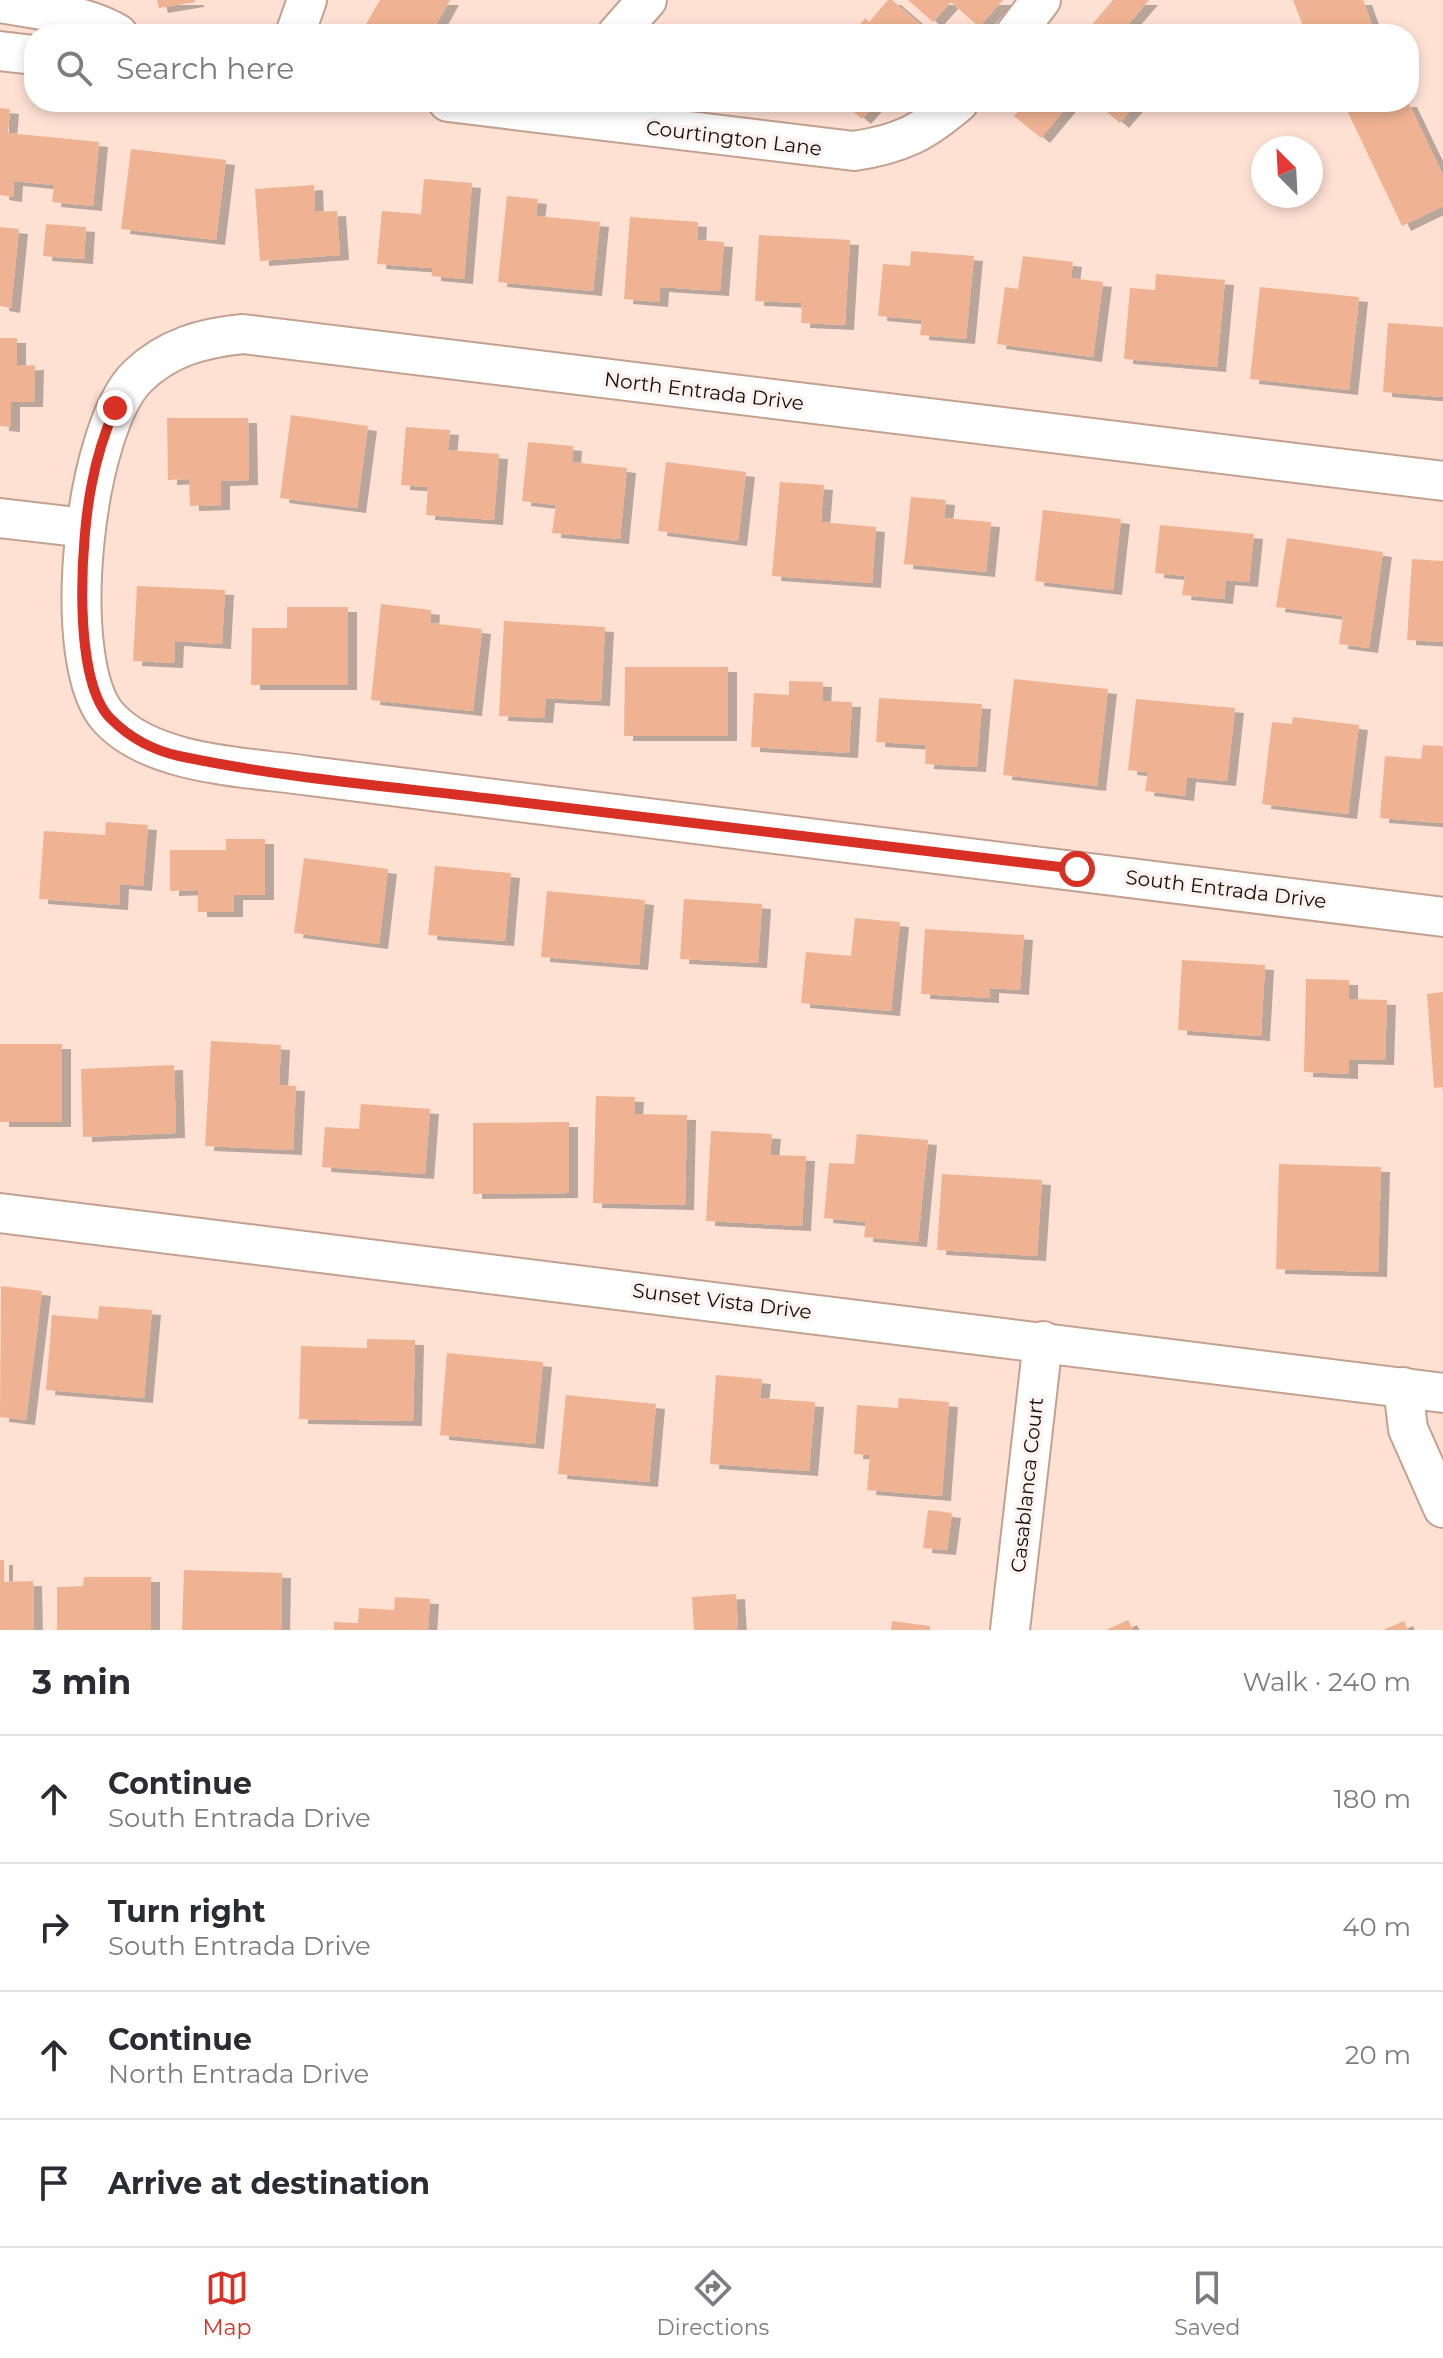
<!DOCTYPE html>
<meta charset="utf-8">
<style>
:root{--surface:#fff;--page:#f2f2f3;--text:#2b2b33;--muted:#7c7c81;--line:#e1e1e2;--accent:#d93025}
body{margin:0;font-family:Montserrat,sans-serif;background:var(--page);color:var(--text)}
.compass{position:absolute;left:1251px;top:136px;width:72px;height:72px;border-radius:50%;background:var(--surface);box-shadow:0 4px 12px #0003;rotate:336deg}
.stop{position:absolute;width:24px;height:24px;margin:-18px;border:6px solid #d93025;border-radius:50%;background:#fff}
.stop.end{background:#d93025;border-color:#fff;box-shadow:0 2px 8px #0008}
.list{margin:0;padding:0;list-style:none}
h2{display:flex;justify-content:space-between;align-items:center;height:104px;margin:0;padding:0 32px;font-size:34px}
h2 small{font-size:26px;font-weight:400;color:var(--muted)}
.list li{display:grid;grid-template-columns:52px 1fr auto;gap:24px;align-items:center;box-sizing:border-box;height:128px;padding:0 32px;border-top:2px solid var(--line)}
.list b{display:block;font-size:30px;white-space:nowrap}
.list p{margin:0;font-size:26px;white-space:nowrap;color:var(--muted)}
.list em{font-size:26px;font-style:normal;color:var(--muted)}
.icon{flex:none;width:44px;height:44px;fill:none;stroke:currentColor;stroke-width:2;stroke-linecap:round;stroke-linejoin:round}
.map{position:relative;flex:none;width:1443px;height:1630px;overflow:hidden}
.search{position:absolute;background:var(--surface);box-shadow:0 4px 12px #0003;left:24px;right:24px;top:24px;height:88px;display:flex;align-items:center;gap:20px;box-sizing:border-box;padding:0 28px;border-radius:32px;color:var(--muted);font-size:30px}
.sheet{height:616px;background:var(--surface)}
nav{display:flex;justify-content:space-around;align-items:center;box-sizing:border-box;height:112px;border-top:2px solid var(--line);background:var(--surface);font-size:22px;color:var(--muted)}
nav a{display:grid;justify-items:center;gap:4px}
nav .on{color:var(--accent)}
.map>svg:first-child{display:block}
.building{fill:#efb393;filter:url(#shadow)}
.lines{fill:none;stroke-linecap:round;stroke-linejoin:round}
.minor-casing{stroke:#c3a191;stroke-width:42}
.minor{stroke:#fff;stroke-width:38}
.route{stroke:#d93025;stroke-width:10}
.labels{text-anchor:middle;stroke-width:7;stroke-linejoin:round;paint-order:stroke}
.street-label{font-size:20px;fill:#170c07;stroke:#fbf3f0}
</style>
<div class="map">
<svg width="1443" height="1630" viewBox="0 0 1443 1630">
<defs>
<filter id="shadow"><feDropShadow dx="9" dy="5" stdDeviation="0" flood-color="#0004"/></filter>
</defs>
<rect width="100%" height="100%" fill="#fee1d3"/>
<!-- building -->
<g class="building">
<path d="M 157,0 L 195,0 L 195,2 L 159,8 Z"/>
<path d="M 380,0 L 450,0 L 431,34 L 367,34 L 362,31 Z"/>
<path d="M 888,0 L 892,0 L 928,31 L 925,34 L 852,34 L 865,18 L 869,22 Z"/>
<path d="M 908,0 L 1003,0 L 979,27 L 951,2 L 933,22 Z"/>
<path d="M 1113,0 L 1149,0 L 1120,34 L 1084,34 Z"/>
<path d="M 1293,0 L 1363,0 L 1375,34 L 1306,34 Z"/>
<path d="M 842,102 L 877,102 L 862,119 Z"/>
<path d="M 1026,102 L 1071,102 L 1041,138 L 1014,116 Z"/>
<path d="M 1095,102 L 1138,102 L 1120,123 Z"/>
<path d="M 1343,102 L 1408,102 L 1443,175 L 1443,206 L 1402,226 Z"/>
<path d="M 0,108 L 10,109 L 8,133 L 99,142 L 93,206 L 52,202 L 54,185 L 14,181 L 13,197 L 0,195 Z"/>
<path d="M 131,149 L 226,160 L 216,240 L 121,229 Z"/>
<path d="M 424,179 L 472,183 L 464,279 L 432,276 L 432,268 L 377,264 L 382,211 L 421,214 Z"/>
<path d="M 314,185 L 315,212 L 337,211 L 340,255 L 260,261 L 255,189 Z"/>
<path d="M 507,196 L 538,199 L 536,216 L 600,222 L 593,291 L 498,282 Z"/>
<path d="M 630,217 L 698,222 L 697,240 L 724,242 L 720,291 L 660,287 L 659,302 L 624,299 Z"/>
<path d="M 46,224 L 86,227 L 84,259 L 43,256 Z"/>
<path d="M 0,227 L 19,229 L 11,308 L 0,306 Z"/>
<path d="M 759,235 L 850,240 L 845,325 L 801,323 L 802,303 L 755,301 Z"/>
<path d="M 911,251 L 974,256 L 966,339 L 920,335 L 922,320 L 878,316 L 883,264 L 910,266 Z"/>
<path d="M 1023,256 L 1073,262 L 1071,278 L 1103,282 L 1093,357 L 997,344 L 1005,287 L 1018,289 Z"/>
<path d="M 1156,274 L 1225,280 L 1217,367 L 1124,359 L 1130,288 L 1155,290 Z"/>
<path d="M 1260,287 L 1359,297 L 1349,390 L 1250,379 Z"/>
<path d="M 1388,323 L 1443,327 L 1443,397 L 1383,392 Z"/>
<path d="M 0,338 L 17,338 L 17,366 L 35,365 L 34,402 L 11,402 L 11,427 L 0,426 Z"/>
<path d="M 291,415 L 368,426 L 357,508 L 280,498 Z"/>
<path d="M 167,418 L 248,418 L 249,480 L 221,481 L 221,505 L 190,506 L 189,479 L 168,480 Z"/>
<path d="M 406,427 L 450,430 L 448,450 L 499,454 L 494,520 L 426,515 L 428,487 L 401,485 Z"/>
<path d="M 528,442 L 573,446 L 572,462 L 627,468 L 620,539 L 552,533 L 556,505 L 522,501 Z"/>
<path d="M 666,462 L 746,472 L 738,541 L 658,531 Z"/>
<path d="M 780,482 L 824,485 L 821,522 L 876,527 L 872,583 L 772,576 Z"/>
<path d="M 911,497 L 946,500 L 944,518 L 991,522 L 986,572 L 904,564 Z"/>
<path d="M 1043,510 L 1121,519 L 1113,590 L 1035,581 Z"/>
<path d="M 1160,525 L 1254,534 L 1249,582 L 1226,580 L 1224,599 L 1182,595 L 1185,576 L 1155,573 Z"/>
<path d="M 1287,538 L 1383,552 L 1369,648 L 1339,644 L 1343,616 L 1276,607 Z"/>
<path d="M 1412,559 L 1443,561 L 1443,642 L 1407,640 Z"/>
<path d="M 137,586 L 225,590 L 222,644 L 175,641 L 174,663 L 133,661 Z"/>
<path d="M 381,604 L 431,610 L 430,623 L 482,629 L 473,711 L 371,700 Z"/>
<path d="M 287,607 L 348,607 L 348,685 L 251,685 L 252,628 L 287,628 Z"/>
<path d="M 504,621 L 605,627 L 601,701 L 546,698 L 544,718 L 499,716 Z"/>
<path d="M 625,667 L 728,667 L 728,736 L 624,736 Z"/>
<path d="M 1014,679 L 1108,689 L 1097,786 L 1003,775 Z"/>
<path d="M 789,681 L 823,682 L 822,701 L 852,702 L 849,753 L 751,747 L 754,693 L 789,695 Z"/>
<path d="M 879,698 L 982,704 L 977,767 L 925,764 L 926,745 L 876,742 Z"/>
<path d="M 1136,699 L 1235,708 L 1227,781 L 1187,777 L 1185,796 L 1145,791 L 1148,772 L 1128,770 Z"/>
<path d="M 1293,717 L 1359,725 L 1348,814 L 1262,804 L 1272,722 L 1292,724 Z"/>
<path d="M 1423,745 L 1443,746 L 1443,823 L 1380,818 L 1385,756 L 1421,759 Z"/>
<path d="M 106,822 L 148,825 L 143,886 L 120,884 L 119,905 L 39,899 L 44,831 L 105,835 Z"/>
<path d="M 226,839 L 265,839 L 265,895 L 234,895 L 234,912 L 198,912 L 198,890 L 170,891 L 170,850 L 226,850 Z"/>
<path d="M 304,858 L 388,869 L 379,944 L 294,933 Z"/>
<path d="M 435,866 L 511,873 L 505,941 L 428,935 Z"/>
<path d="M 547,891 L 645,900 L 639,965 L 541,957 Z"/>
<path d="M 684,899 L 762,904 L 758,963 L 680,959 Z"/>
<path d="M 855,918 L 900,922 L 891,1011 L 801,1003 L 806,952 L 851,956 Z"/>
<path d="M 925,929 L 1024,935 L 1020,990 L 990,988 L 990,998 L 921,994 Z"/>
<path d="M 1182,960 L 1265,965 L 1261,1036 L 1178,1030 Z"/>
<path d="M 1306,979 L 1349,980 L 1349,999 L 1387,1000 L 1385,1060 L 1349,1059 L 1349,1074 L 1304,1072 Z"/>
<path d="M 1443,992 L 1443,1087 L 1434,1088 L 1427,994 Z"/>
<path d="M 211,1041 L 281,1045 L 279,1085 L 296,1086 L 293,1150 L 205,1146 Z"/>
<rect x="0" y="1044" width="62" height="78"/>
<path d="M 174,1065 L 176,1133 L 83,1137 L 81,1069 Z"/>
<path d="M 596,1096 L 635,1097 L 634,1114 L 687,1115 L 685,1205 L 593,1203 Z"/>
<path d="M 361,1104 L 430,1109 L 425,1174 L 322,1167 L 325,1127 L 359,1129 Z"/>
<path d="M 569,1122 L 569,1193 L 473,1194 L 473,1123 Z"/>
<path d="M 711,1131 L 772,1134 L 770,1155 L 806,1156 L 802,1226 L 706,1221 Z"/>
<path d="M 857,1134 L 928,1140 L 918,1242 L 864,1237 L 866,1222 L 824,1218 L 829,1163 L 854,1164 Z"/>
<path d="M 1279,1164 L 1381,1167 L 1378,1272 L 1276,1269 Z"/>
<path d="M 942,1174 L 1042,1180 L 1037,1256 L 937,1250 Z"/>
<path d="M 1,1286 L 42,1291 L 26,1420 L 0,1417 Z"/>
<path d="M 99,1306 L 152,1310 L 144,1398 L 46,1390 L 52,1315 L 98,1319 Z"/>
<path d="M 367,1339 L 415,1340 L 413,1421 L 299,1419 L 301,1346 L 367,1348 Z"/>
<path d="M 447,1353 L 543,1362 L 535,1444 L 440,1435 Z"/>
<path d="M 716,1375 L 762,1379 L 760,1398 L 815,1402 L 809,1471 L 710,1464 Z"/>
<path d="M 566,1395 L 656,1404 L 649,1482 L 558,1474 Z"/>
<path d="M 899,1398 L 949,1402 L 942,1496 L 867,1490 L 870,1455 L 854,1454 L 857,1405 L 898,1408 Z"/>
<path d="M 928,1510 L 952,1513 L 947,1550 L 923,1548 Z"/>
<path d="M 0,1560 L 4,1560 L 4,1582 L 33,1581 L 34,1630 L 0,1630 Z"/>
<path d="M 184,1570 L 282,1573 L 281,1630 L 182,1630 Z"/>
<path d="M 84,1577 L 151,1577 L 151,1630 L 57,1630 L 57,1587 L 83,1586 Z"/>
<path d="M 736,1594 L 738,1630 L 694,1630 L 692,1597 Z"/>
<path d="M 395,1597 L 430,1599 L 428,1630 L 334,1630 L 334,1622 L 358,1623 L 359,1608 L 394,1610 Z"/>
<path d="M 1128,1620 L 1133,1630 L 1106,1630 Z"/>
<path d="M 892,1621 L 930,1626 L 930,1630 L 891,1630 Z"/>
<path d="M 1404,1621 L 1408,1630 L 1383,1630 Z"/>
</g>
<g class="lines">
<defs>
<g id="minor">
<path d="M 0,3 C 37,10 85,14 118,34"/>
<path d="M 295,34 L 307,0"/>
<path d="M 617,34 L 647,0"/>
<path d="M 1015,34 L 1041,0"/>
<path d="M 0,51 L 34,55"/>
<path d="M 448,102 L 854,151 C 900,144 923,133 959,102"/>
<path d="M 1443,481 L 243,334 C 203,338 168,347 138,376 C 84,427 58,663 109,718 C 153,766 249,767 310,776 L 1443,917"/>
<path d="M 0,518 L 86,528"/>
<path d="M 0,1213 L 1443,1393"/>
<path d="M 1403,1387 L 1408,1429 L 1443,1508"/>
<path d="M 1010,1630 L 1043,1341"/>
</g>
</defs>
<!-- minor casing -->
<use href="#minor" class="minor-casing"/>
<!-- minor -->
<use href="#minor" class="minor"/>
</g>
<g class="lines">
<!-- route -->
<path class="route" d="M 115,408 C 105,432 97,456 92,483 C 81,535 71,680 111,719 C 130,738 152,750 179,756 C 287,779 400,787 510,801 C 699,824 888,846 1077,869"/>
</g>
<g class="labels">
<!-- street labels -->
<g class="street-label">
<text transform="translate(734 138) rotate(7)" y="7">Courtington Lane</text>
<text transform="translate(704 391) rotate(7)" y="7">North Entrada Drive</text>
<text transform="translate(1226 889) rotate(7)" y="7">South Entrada Drive</text>
<text transform="translate(722 1301) rotate(7)" y="7">Sunset Vista Drive</text>
<text transform="translate(1027 1485) rotate(-84)" y="7">Casablanca Court</text>
</g>
</g>
</svg>
<svg class="compass" viewBox="-18 -18 36 36"><path d="M0-13l5 13h-10z" fill="#e53935"/><path d="M0 13l5-13h-10z" fill="#7c7c81"/></svg>
<div class="stop" style="left:1077px;top:869px"></div>
<div class="stop end" style="left:115px;top:408px"></div>
<div class="search"><svg class="icon" aria-label="search" viewBox="0 0 24 24"><circle cx="10" cy="10" r="6"/><path d="M15 15l6 6"/></svg>Search here</div>
</div>
<section class="sheet">
<h2>3 min<small>Walk · 240 m</small></h2>
<ul class="list">
<li><svg class="icon" aria-label="ahead" viewBox="0 0 24 24"><path d="M12 20V5M6 11l6-6 6 6"/></svg><div><b>Continue</b><p>South Entrada Drive</p></div><em>180 m</em></li>
<li><svg class="icon" aria-label="right" viewBox="0 0 24 24"><path d="M7 20v-9h11M14 6l5 5-5 5"/></svg><div><b>Turn right</b><p>South Entrada Drive</p></div><em>40 m</em></li>
<li><svg class="icon" aria-label="ahead" viewBox="0 0 24 24"><path d="M12 20V5M6 11l6-6 6 6"/></svg><div><b>Continue</b><p>North Entrada Drive</p></div><em>20 m</em></li>
<li><svg class="icon" aria-label="arrive" viewBox="0 0 24 24"><path d="M6 21V4h12l-3 4 3 4H6"/></svg><div><b>Arrive at destination</b></div></li>
</ul>
</section>
<nav>
<a class="on"><svg class="icon" aria-label="map" viewBox="0 0 24 24"><path d="M3 6l6-2 6 2 6-2v14l-6 2-6-2-6 2zM9 4v14M15 6v14"/></svg>Map</a>
<a><svg class="icon" aria-label="directions" viewBox="0 0 24 24"><path d="M12 3l9 9-9 9-9-9zM9 14v-3h6M13 9l2 2-2 2"/></svg>Directions</a>
<a><svg class="icon" aria-label="saved" viewBox="0 0 24 24"><path d="M7 4h10v16l-5-4-5 4z"/></svg>Saved</a>
</nav>
